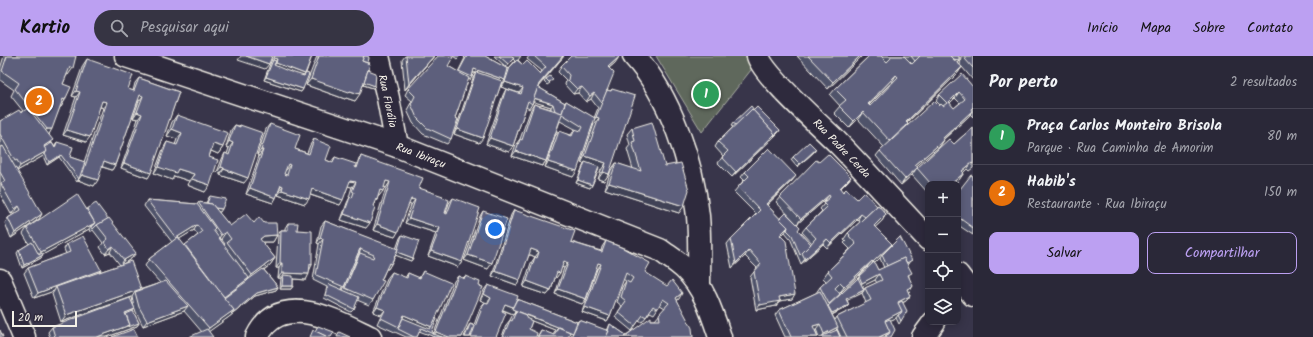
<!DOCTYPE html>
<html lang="pt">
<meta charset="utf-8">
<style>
:root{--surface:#2a2838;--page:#363443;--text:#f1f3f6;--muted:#a5a6ae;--line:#464453;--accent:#bca0f2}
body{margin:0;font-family:Kalam,sans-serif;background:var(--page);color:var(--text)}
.controls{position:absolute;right:12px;bottom:12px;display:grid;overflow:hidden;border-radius:8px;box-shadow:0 2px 10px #0003}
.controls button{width:36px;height:36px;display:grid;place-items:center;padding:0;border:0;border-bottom:1px solid var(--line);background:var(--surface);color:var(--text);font:20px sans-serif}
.scale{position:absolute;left:12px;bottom:10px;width:65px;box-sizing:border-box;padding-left:4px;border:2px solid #f4f1e8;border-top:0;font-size:11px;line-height:14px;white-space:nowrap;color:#f4f1e8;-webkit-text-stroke:3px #2f2a3d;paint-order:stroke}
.you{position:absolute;left:495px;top:173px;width:14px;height:14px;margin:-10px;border:3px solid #fff;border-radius:50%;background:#1a73e8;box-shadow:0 0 0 6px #1a73e833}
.badge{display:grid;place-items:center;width:26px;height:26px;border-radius:50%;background:var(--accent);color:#fff;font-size:13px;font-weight:700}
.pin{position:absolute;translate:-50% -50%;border:2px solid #fff;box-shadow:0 1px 4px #0006}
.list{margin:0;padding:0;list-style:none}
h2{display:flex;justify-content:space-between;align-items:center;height:52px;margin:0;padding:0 16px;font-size:17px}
h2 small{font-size:13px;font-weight:400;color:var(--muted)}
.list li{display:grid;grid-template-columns:26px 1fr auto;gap:12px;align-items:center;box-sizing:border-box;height:56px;padding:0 16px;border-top:1px solid var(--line)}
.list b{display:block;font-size:15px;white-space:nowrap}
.list p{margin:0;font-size:13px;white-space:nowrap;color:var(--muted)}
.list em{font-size:13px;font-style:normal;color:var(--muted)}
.actions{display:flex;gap:8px;padding:12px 16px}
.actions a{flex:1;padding:9px 0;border:1px solid var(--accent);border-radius:8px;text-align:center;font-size:14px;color:var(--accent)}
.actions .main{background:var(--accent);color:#111}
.icon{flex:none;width:22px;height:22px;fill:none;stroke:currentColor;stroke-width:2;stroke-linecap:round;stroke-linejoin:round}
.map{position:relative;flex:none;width:973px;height:281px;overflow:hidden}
header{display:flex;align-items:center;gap:24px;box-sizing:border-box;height:56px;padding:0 20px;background:var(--accent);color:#111}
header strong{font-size:19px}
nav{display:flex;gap:22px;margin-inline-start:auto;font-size:14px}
.search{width:280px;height:36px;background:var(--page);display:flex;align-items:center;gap:10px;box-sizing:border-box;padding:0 14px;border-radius:22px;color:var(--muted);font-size:15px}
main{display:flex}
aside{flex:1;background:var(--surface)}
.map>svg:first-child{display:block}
.green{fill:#5e675b;stroke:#a9aca2}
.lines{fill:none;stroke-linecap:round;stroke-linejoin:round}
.minor-casing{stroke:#f4f1e8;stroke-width:25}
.tertiary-casing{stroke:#f4f1e8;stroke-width:25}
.minor{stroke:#2f2a3d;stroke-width:22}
.tertiary{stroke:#2f2a3d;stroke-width:22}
.wall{fill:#50526b;stroke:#f4f1e8;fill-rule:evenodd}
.shaded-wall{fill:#414257;stroke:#f4f1e8}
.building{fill:#5d5f7c;stroke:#f4f1e8;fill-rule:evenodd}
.labels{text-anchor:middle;stroke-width:3;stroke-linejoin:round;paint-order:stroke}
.street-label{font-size:11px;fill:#f4f1e8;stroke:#2f2a3d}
</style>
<header>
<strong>Kartio</strong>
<div class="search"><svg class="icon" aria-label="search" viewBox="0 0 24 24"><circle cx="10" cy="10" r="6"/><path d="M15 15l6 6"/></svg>Pesquisar aqui</div>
<nav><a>Início</a><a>Mapa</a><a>Sobre</a><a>Contato</a></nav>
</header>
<main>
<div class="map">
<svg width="973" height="281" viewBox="0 0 973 281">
<rect width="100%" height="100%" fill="#38354a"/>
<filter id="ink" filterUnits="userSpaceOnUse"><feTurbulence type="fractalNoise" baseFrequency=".025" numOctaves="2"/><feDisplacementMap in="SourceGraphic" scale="8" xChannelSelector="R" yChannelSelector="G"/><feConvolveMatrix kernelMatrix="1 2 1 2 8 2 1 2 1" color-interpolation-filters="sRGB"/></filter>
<g filter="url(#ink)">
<!-- green -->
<path class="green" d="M 656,0 L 762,0 L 702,76 Z"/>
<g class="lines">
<defs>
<g id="minor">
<path d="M 378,0 L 388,42 L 397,90"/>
<path d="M 634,0 C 670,39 693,108 698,160 C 700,183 699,207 699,230"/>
<path d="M 758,0 C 764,20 820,69 838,87 C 868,118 898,151 928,183"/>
<path d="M 958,219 L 973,239"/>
<path d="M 0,224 L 24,281"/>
<path d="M 257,281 C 281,233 336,265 370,281"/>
<path d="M 923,281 L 934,266"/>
</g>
<path id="tertiary" d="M 126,0 L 397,90 L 660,194 C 668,200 678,206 685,213 C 704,231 712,257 720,281"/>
</defs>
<!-- minor casing -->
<use href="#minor" class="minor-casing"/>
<!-- tertiary casing -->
<use href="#tertiary" class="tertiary-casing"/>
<!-- minor -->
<use href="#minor" class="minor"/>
<!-- tertiary -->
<use href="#tertiary" class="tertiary"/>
</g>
<!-- wall -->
<g class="wall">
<path d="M 4,0 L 76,0 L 68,19 L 67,18 L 63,28 L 65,44 L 61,51 L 60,51 L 49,78 L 52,87 L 55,91 L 57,86 L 70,101 L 84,106 L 103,52 L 100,51 L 86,86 L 63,79 L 76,41 L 72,40 L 83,9 L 87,3 L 128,33 L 133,35 L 135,27 L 139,22 L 179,36 L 148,122 L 121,112 L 138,63 L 133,62 L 139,45 L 138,44 L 115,109 L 112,114 L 102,111 L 94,130 L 78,124 L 77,126 L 59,101 L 47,109 L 43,100 L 17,115 L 39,163 L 11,182 L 5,167 L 8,162 L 16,157 L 15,156 L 11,158 L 0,138 L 0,92 L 1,91 L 0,90 L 0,65 L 23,55 L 11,40 L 14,34 L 0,24 L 0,13 Z"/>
<path d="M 273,0 L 312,0 L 306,17 L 303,33 L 301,36 L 264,24 Z"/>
<path d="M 317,0 L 368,0 L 368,14 L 375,30 L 373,32 L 363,29 L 355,45 L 346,42 L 345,43 L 306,29 Z"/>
<path d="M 405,0 L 434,0 L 405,34 L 402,4 Z"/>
<path d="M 453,0 L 460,0 L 457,3 Z"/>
<path d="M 463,0 L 485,0 L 508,13 L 515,5 L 513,3 L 506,11 L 494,0 L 521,0 L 518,4 L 523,9 L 540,18 L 542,15 L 527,3 L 529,0 L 564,0 L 538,31 L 565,47 L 566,45 L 594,62 L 598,52 L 591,43 L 586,46 L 578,37 L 573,38 L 565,29 L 566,24 L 558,16 L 561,10 L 615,7 L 609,12 L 606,35 L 610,35 L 612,33 L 609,118 L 604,125 L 598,123 L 601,114 L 599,113 L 592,129 L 590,132 L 576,127 L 584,108 L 581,107 L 594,68 L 593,68 L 573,121 L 545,111 L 555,80 L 559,75 L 571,79 L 575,73 L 560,65 L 546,105 L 542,110 L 512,100 L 516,88 L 520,83 L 531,53 L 534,48 L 551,53 L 551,51 L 533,45 L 532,48 L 529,53 L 526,51 L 513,90 L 509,96 L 486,88 L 503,39 L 506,33 L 519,38 L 519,37 L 501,31 L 503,26 L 502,26 L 479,87 L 454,78 L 473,22 L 476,17 L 473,17 L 472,21 L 470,24 L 468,23 L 455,62 L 451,83 L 447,88 L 423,78 L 413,67 L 407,54 L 412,45 L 405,39 L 408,33 L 448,10 L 458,16 L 465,2 Z"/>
<path d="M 797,0 L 862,0 L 828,33 Z"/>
<path d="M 869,0 L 959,0 L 959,4 L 957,6 L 960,9 L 961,0 L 973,0 L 973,24 L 962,11 L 957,18 L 907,67 L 907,70 L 939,50 L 940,49 L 936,45 L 939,39 L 973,31 L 973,61 L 970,58 L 969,60 L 943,84 L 944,84 L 940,90 L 916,110 L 918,111 L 954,88 L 973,71 L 973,112 L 969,115 L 967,113 L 963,117 L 959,124 L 954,128 L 928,128 L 928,137 L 912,119 L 901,129 L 876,100 L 880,95 L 884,91 L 858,63 L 849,72 L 834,57 L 840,50 L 830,39 L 835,33 ZM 892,26 L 893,27 L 870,50 L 869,49 ZM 955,42 L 960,47 L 954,52 L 949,47 Z"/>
<path d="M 546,23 L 550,27 L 547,29 L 544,26 Z"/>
<path d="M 754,54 L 780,74 L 778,77 L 732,121 L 718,107 L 723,100 L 715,91 L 718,86 L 733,71 L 731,70 L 733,67 Z"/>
<path d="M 177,59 L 223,91 L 218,98 L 211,95 L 209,101 L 205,136 L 187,129 L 189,125 L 174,120 L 172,124 L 154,117 L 163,93 L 167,86 L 175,89 L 177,83 L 167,80 L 172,66 Z"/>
<path d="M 270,68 L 295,93 L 307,97 L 310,89 L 314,83 L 326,104 L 331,106 L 335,101 L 356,112 L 358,105 L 361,100 L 419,132 L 442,141 L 445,157 L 446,157 L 449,147 L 453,142 L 462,206 L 458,211 L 428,200 L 436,177 L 405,167 L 411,149 L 409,148 L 395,181 L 373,174 L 386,132 L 384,131 L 379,140 L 378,140 L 377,144 L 374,148 L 366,172 L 341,164 L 347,147 L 350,141 L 349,141 L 352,131 L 348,130 L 340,149 L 310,139 L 305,148 L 278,139 L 279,135 L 273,147 L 246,138 L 259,100 L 257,99 L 266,73 Z"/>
<path d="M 235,69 L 239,70 L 240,69 L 244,127 L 220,119 L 220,117 L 217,116 L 222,103 L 225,97 L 227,98 L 229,92 L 226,91 L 231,74 Z"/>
<path d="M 632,72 L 679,157 L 605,133 L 611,114 L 616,107 L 633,113 L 627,93 L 630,89 L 627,78 Z"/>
<path d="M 816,93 L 814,96 L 797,111 L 791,104 L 793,101 Z"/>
<path d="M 819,106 L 851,121 L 847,126 L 840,133 L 843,136 L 857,143 L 877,150 L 886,158 L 882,165 L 875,171 L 890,192 L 910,207 L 907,208 L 909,221 L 910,235 L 908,236 L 910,240 L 906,245 L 902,247 L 901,265 L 899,268 L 896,262 L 890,264 L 891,281 L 841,281 L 837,273 L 840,281 L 819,281 L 816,273 L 815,274 L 818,281 L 785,281 L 775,259 L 779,254 L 816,237 L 820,231 L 826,225 L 823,222 L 828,215 L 850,193 L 844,187 L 846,185 L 844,183 L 848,177 L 860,166 L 858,163 L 827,192 L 823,188 L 801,208 L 790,182 L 785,176 L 781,180 L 792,243 L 779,245 L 776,250 L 756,254 L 750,221 L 757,212 L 745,200 L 732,212 L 727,188 L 731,183 L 756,158 L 734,136 L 738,131 L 744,124 L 741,121 L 745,116 L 792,125 L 767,149 L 780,163 L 798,174 L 811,188 L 812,187 L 802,176 L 806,171 L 822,155 L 820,153 L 826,145 L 825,144 L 797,168 L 776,146 L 780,141 ZM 880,202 L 884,212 L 878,214 L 874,207 ZM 867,211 L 868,212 L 858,222 L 838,241 L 840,237 ZM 875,224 L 877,227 L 865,232 L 862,237 L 866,247 L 837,261 L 835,264 L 832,259 L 847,251 L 849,249 L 847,244 L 862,237 L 864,234 L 862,230 Z"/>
<path d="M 973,120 L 973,179 L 958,169 L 958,131 L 960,133 Z"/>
<path d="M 210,140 L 220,156 L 218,156 L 230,170 L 254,167 L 264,167 L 277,179 L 273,186 L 262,186 L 275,202 L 270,209 L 264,214 L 278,231 L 276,234 L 255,240 L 229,261 L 209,275 L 202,276 L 184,255 L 143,270 L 136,256 L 135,253 L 133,255 L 139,267 L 137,270 L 107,281 L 50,281 L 48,276 L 52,271 L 134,252 L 132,241 L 61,266 L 52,238 L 54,235 L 34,242 L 24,217 L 28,212 L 66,198 L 64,193 L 67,188 L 101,214 L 99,216 L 120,209 L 110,196 L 105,198 L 100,191 L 103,187 L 93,174 L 90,176 L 89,173 L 42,199 L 41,202 L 22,212 L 17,197 L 19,194 L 29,188 L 23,178 L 27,172 L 87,153 L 132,202 L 123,208 L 139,234 L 160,227 L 145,210 L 149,203 L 172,186 L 144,150 L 147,144 L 197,148 L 198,146 L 206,147 L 208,143 ZM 194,174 L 198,179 L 184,190 L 179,183 ZM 221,183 L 225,188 L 224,189 L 220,184 Z"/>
<path d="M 514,154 L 571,186 L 601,195 L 602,191 L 606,185 L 679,243 L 677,244 L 693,281 L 570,281 L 571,279 L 569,279 L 568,281 L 537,281 L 541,274 L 553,279 L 555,274 L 532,265 L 529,273 L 536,281 L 502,281 L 506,269 L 510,264 L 513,258 L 502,254 L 496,281 L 464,281 L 468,271 L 470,268 L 474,269 L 480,252 L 484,247 L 487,248 L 487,247 L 480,244 L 484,234 L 488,229 L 517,243 L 577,266 L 579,264 L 607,275 L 610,268 L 626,279 L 632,275 L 615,261 L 622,250 L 617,246 L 622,231 L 626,225 L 627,226 L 623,223 L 610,260 L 607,265 L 582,256 L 597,213 L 596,213 L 582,248 L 555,238 L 564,212 L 562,211 L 556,222 L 555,222 L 551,234 L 547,239 L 523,231 L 531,207 L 535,201 L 531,199 L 529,199 L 517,229 L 492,220 L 511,159 ZM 660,249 L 665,252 L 655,264 L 651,264 L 632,275 L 639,264 L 642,266 L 650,256 L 654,258 Z"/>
<path d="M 483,155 L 488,213 L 464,204 L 480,160 Z"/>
<path d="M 325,165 L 396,193 L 400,182 L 402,179 L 413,202 L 411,205 L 396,199 L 388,213 L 386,213 L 373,244 L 369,249 L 357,244 L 354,253 L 351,256 L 324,242 L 327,231 L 313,224 L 319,188 L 317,187 L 321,170 ZM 348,221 L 348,222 L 343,234 L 342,233 Z"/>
<path d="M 288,167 L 297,174 L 312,209 L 310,213 L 306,224 L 293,223 L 293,230 L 291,233 L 280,233 L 281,222 L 278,222 L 279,212 L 276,212 L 278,179 L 281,174 L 285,174 L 285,172 Z"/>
<path d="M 423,215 L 436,262 L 432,275 L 434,277 L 454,225 L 458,220 L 463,222 L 465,220 L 462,281 L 432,281 L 432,280 L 419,275 L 417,281 L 406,281 L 377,268 L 381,259 L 373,256 L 388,221 L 392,216 L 405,222 L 408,217 L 419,222 Z"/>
</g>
<!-- shaded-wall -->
<g class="shaded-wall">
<path d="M 241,0 L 246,0 L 269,8 L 265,13 L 238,4 Z"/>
<path d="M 434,0 L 405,34 L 409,28 Z"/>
<path d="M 563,0 L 564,0 L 537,31 L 537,30 Z"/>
<path d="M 860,0 L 862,0 L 828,33 L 833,26 Z"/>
<path d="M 619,1 L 615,7 L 604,16 L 608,11 Z"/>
<path d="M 274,2 L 277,3 L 274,8 L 273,4 Z"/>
<path d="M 949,2 L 959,4 L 957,6 Z"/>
<path d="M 276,7 L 305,18 L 302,23 L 272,12 Z"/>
<path d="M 70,11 L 73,12 L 68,19 L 65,18 Z"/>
<path d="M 962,11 L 957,18 L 901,72 L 906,66 Z"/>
<path d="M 474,13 L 505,24 L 503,27 L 472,16 Z"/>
<path d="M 896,19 L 892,26 L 863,54 L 868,48 Z"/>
<path d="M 266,21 L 303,33 L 301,36 L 264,24 Z"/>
<path d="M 311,23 L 350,35 L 360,38 L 355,45 L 346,42 L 345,43 L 306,29 Z"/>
<path d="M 363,25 L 375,30 L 373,32 L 361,28 Z"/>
<path d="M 505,26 L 523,32 L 519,37 L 501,31 Z"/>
<path d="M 582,31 L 578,37 L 573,38 L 577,33 Z"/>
<path d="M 76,35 L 80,36 L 76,41 L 72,40 Z"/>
<path d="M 959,36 L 955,42 L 945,52 L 949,46 Z"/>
<path d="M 594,37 L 591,43 L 586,46 L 590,40 Z"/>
<path d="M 140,39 L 143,40 L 139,45 L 136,44 Z"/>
<path d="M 533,42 L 553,48 L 551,51 L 531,45 Z"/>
<path d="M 63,43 L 65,44 L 61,51 L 58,50 Z"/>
<path d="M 102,45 L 107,46 L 103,52 L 99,50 Z"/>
<path d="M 972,55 L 969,60 L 938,88 L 942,83 Z"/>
<path d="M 137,56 L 142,58 L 138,63 L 133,62 Z"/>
<path d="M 863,56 L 858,63 L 849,72 L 854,65 Z"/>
<path d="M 596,61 L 599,62 L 594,68 L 591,68 Z"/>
<path d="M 47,73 L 52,73 L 48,80 L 42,79 Z"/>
<path d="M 172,73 L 182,77 L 177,83 L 167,80 Z"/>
<path d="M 457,73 L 483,82 L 479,87 L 454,78 Z"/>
<path d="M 67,74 L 90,81 L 86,86 L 63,79 Z"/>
<path d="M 780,74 L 778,77 L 732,121 L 736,116 L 775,78 Z"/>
<path d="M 490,82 L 513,90 L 509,96 L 486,88 Z"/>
<path d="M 53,84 L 49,90 L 43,94 L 44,90 Z"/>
<path d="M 944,84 L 940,90 L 912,114 L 915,109 Z"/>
<path d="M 229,85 L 233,87 L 229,92 L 226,91 Z"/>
<path d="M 213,88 L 223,91 L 218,98 L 209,94 Z"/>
<path d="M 816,93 L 814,96 L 797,111 L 800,108 Z"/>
<path d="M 261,94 L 263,94 L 259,100 L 257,99 Z"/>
<path d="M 47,95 L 43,100 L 17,115 L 20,110 Z"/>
<path d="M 516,95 L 546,105 L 542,110 L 512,100 Z"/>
<path d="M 61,99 L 59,101 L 47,109 L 49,106 Z"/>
<path d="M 585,100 L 606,107 L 601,114 L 584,108 L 585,106 L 584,108 L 581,107 Z"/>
<path d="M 104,105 L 115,109 L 112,114 L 100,110 Z"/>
<path d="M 548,106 L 577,115 L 573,121 L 545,111 Z"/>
<path d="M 124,107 L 151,117 L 148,122 L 121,112 Z"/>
<path d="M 972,107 L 967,113 L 958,122 L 962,115 Z"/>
<path d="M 288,108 L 290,109 L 286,114 L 284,113 Z"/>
<path d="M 158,111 L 178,113 L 194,118 L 189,125 L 174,120 L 172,124 L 154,117 Z"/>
<path d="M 221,111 L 224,112 L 220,117 L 217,116 Z"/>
<path d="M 224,113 L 248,122 L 244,127 L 220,119 Z"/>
<path d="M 916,113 L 912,119 L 901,129 L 905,123 Z"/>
<path d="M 603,116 L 609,118 L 604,125 L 598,123 Z"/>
<path d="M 964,117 L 959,124 L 954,128 L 951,128 Z"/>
<path d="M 82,119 L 98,124 L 94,130 L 78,124 Z"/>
<path d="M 796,120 L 792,125 L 762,153 L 766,148 Z"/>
<path d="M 851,121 L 847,126 L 836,137 L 840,132 Z"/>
<path d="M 192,123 L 210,129 L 205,136 L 187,129 Z"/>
<path d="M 578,124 L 592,129 L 590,132 L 576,127 Z"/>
<path d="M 350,125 L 356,126 L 352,131 L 346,130 Z"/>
<path d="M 386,125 L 390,126 L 386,132 L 383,130 Z"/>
<path d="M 609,127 L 684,150 L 679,157 L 605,133 Z"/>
<path d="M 281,129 L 283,130 L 279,135 L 277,135 Z"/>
<path d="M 250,132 L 276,142 L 273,147 L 246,138 Z"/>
<path d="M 312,133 L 343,144 L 340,149 L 308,138 Z"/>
<path d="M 282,134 L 309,143 L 305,148 L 278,139 Z"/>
<path d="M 380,134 L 383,135 L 379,140 L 377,140 Z"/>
<path d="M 829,139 L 825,144 L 797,168 L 801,163 Z"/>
<path d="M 411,143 L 415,144 L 411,149 L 407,148 Z"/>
<path d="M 19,150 L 15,156 L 11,158 L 15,153 Z"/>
<path d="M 206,151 L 222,153 L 220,156 L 204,154 Z"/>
<path d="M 42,158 L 39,163 L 11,182 L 15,177 Z"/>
<path d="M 344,158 L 370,167 L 366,172 L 341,164 Z"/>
<path d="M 861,158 L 858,163 L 827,192 L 831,187 Z"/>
<path d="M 886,158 L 882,165 L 870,176 L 874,170 Z"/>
<path d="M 409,162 L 440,172 L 436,177 L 405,167 Z"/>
<path d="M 95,167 L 92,171 L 91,170 L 89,173 L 37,202 L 41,196 Z"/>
<path d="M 377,168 L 398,176 L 395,181 L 373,174 Z"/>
<path d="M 197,169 L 194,174 L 173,187 L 176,182 Z"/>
<path d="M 788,171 L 785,176 L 776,185 L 780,179 Z"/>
<path d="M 226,176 L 221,183 L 217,186 L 221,179 Z"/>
<path d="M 277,179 L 273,186 L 259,186 L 260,183 L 264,180 Z"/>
<path d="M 320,182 L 323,183 L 319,188 L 317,187 Z"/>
<path d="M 827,183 L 823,188 L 801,208 L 805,203 Z"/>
<path d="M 892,188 L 887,195 L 882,199 L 880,202 L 869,213 L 873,206 Z"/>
<path d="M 113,190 L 110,196 L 105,198 L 109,193 Z"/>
<path d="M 531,193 L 534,194 L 539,196 L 535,201 L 531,199 L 527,199 Z"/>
<path d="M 749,194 L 745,200 L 732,212 L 736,207 Z"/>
<path d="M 431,195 L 462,206 L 458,211 L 428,200 Z"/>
<path d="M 397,196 L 413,202 L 411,205 L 395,199 Z"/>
<path d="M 136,197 L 132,202 L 120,210 L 124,204 Z"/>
<path d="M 43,199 L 41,202 L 22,212 L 24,209 Z"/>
<path d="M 468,199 L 492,207 L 488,213 L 464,204 Z"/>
<path d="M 275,202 L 270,209 L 247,226 L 252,219 Z"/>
<path d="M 912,204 L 910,207 L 902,211 L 905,208 Z"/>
<path d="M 564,205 L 568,207 L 564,212 L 561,211 Z"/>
<path d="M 872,205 L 867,211 L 839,238 L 844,231 Z"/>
<path d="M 280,207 L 282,207 L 279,212 L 276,212 Z"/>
<path d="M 389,207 L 391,208 L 388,213 L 385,212 Z"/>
<path d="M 598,207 L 601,208 L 597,213 L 595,212 Z"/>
<path d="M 101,214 L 97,219 L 56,231 L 54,235 L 34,242 L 38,237 Z"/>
<path d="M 495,215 L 520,224 L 517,229 L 492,220 Z"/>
<path d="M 557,216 L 560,217 L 556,222 L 553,221 Z"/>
<path d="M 282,217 L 309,218 L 306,224 L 283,222 L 283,219 L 281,222 L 278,222 Z"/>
<path d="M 879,218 L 875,224 L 859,232 L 862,227 Z"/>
<path d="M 249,222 L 245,228 L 222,245 L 223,242 Z"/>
<path d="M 527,225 L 551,234 L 547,239 L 523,231 Z"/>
<path d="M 282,230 L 293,230 L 291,233 L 280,233 Z"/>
<path d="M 913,230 L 910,235 L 903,239 L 907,233 Z"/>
<path d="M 278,231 L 276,234 L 255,240 L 229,261 L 204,279 L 209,272 L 257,237 Z"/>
<path d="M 141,233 L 136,239 L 135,236 L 132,241 L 61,266 L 66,259 Z"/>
<path d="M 558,233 L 586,243 L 582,248 L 555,238 Z"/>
<path d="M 864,234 L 862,237 L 844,246 L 846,243 Z"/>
<path d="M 682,237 L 679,243 L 672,247 L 676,242 Z"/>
<path d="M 484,238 L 491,242 L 487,247 L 480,244 Z"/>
<path d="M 795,238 L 792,243 L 779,245 L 776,250 L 756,254 L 760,249 L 779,241 Z"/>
<path d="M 910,240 L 906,245 L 897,249 L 898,246 Z"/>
<path d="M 505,248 L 513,251 L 515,255 L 513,258 L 501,253 Z"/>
<path d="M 849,249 L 847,251 L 827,261 L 829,258 Z"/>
<path d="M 188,250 L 184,255 L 143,270 L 147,265 Z"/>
<path d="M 377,251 L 385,254 L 381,259 L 373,256 Z"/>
<path d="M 585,251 L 610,260 L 607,265 L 582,256 Z"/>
<path d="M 135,253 L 131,258 L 123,259 L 125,257 Z"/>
<path d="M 515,255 L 558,271 L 555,274 L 514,258 Z"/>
<path d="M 902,255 L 899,260 L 898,259 L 896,262 L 884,267 L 885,264 Z"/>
<path d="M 404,259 L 432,271 L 429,275 L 421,272 L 401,265 Z"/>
<path d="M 139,267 L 137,270 L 107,281 L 97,281 L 130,269 Z"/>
<path d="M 820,268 L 816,273 L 810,276 L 813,270 Z"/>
<path d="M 558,271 L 573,277 L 571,280 L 556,274 Z"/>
<path d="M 838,271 L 835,276 L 822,281 L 824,278 Z"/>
<path d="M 436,276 L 449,281 L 433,281 Z"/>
<path d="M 890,276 L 887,281 L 886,279 L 885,281 L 879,281 Z"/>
</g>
<!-- building -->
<g class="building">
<path d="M 7,0 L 76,0 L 73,12 L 70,11 L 63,28 L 71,31 L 65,44 L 63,43 L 52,73 L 47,73 L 15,33 L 19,27 L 2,15 Z"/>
<path d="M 246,0 L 272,0 L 269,8 Z"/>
<path d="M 275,0 L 312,0 L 305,18 L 276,7 L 277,3 L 274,2 Z"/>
<path d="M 319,0 L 364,0 L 362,5 L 370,8 L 360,38 L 350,35 L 349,36 L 311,23 Z"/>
<path d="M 364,0 L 368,0 L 369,2 L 368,7 L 362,5 Z"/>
<path d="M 406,0 L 434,0 L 409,28 Z"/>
<path d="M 438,0 L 451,0 L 453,1 L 448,10 L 469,22 L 455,62 L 458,63 L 451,83 L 427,72 L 417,62 L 411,48 L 415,40 L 408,33 Z"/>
<path d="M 467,0 L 485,0 L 508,13 L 505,24 L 474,13 L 472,21 L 459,15 Z"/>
<path d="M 499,0 L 512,0 L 514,2 L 508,8 Z"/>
<path d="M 534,0 L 563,0 L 539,28 L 532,48 L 528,45 L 513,90 L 490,82 L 506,33 L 521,38 L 523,32 L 505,26 L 510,11 L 517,4 L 523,9 L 527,5 L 540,18 L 546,11 Z"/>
<path d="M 571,0 L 617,0 L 619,1 L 608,11 L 614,17 L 602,47 L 594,37 L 590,40 L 582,31 L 577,33 L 568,24 L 569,19 L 561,10 Z"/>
<path d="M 808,0 L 860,0 L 833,26 Z"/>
<path d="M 869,0 L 881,0 L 887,6 L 891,2 L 889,0 L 904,0 L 912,8 L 920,0 L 950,0 L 962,11 L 906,66 L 908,68 L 890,85 L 863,56 L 854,65 L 839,50 L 846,44 L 835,33 ZM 896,19 L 898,21 L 870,50 L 868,48 Z"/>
<path d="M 911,0 L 920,0 L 915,5 Z"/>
<path d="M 950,0 L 959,0 L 959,4 L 953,3 Z"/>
<path d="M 965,0 L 973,0 L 973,12 L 965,3 Z"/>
<path d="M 87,3 L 133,19 L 128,33 L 134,35 L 139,22 L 179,36 L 151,117 L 124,107 L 142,58 L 137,56 L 143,40 L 140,39 L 115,109 L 104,105 L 98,124 L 82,119 L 107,46 L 102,45 L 90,81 L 67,74 L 80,36 L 76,35 Z"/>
<path d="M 273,4 L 276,5 L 274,9 L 288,15 L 304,20 L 306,17 L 309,18 L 303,33 L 266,21 Z"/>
<path d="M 368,14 L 376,17 L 375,30 L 364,26 Z"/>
<path d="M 476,16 L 502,25 L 483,82 L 457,73 Z"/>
<path d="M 962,18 L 973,31 L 973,52 L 973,51 L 971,53 L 972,55 L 942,83 L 944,84 L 915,109 L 918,111 L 917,112 L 905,123 L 880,95 L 934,45 L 939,50 L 941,48 L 943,50 L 947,47 L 939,39 ZM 959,36 L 965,43 L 954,52 L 949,46 Z"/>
<path d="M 550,20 L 553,24 L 549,26 L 546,23 Z"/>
<path d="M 538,31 L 565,47 L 562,57 L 555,55 L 553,48 L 534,42 Z"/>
<path d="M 612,33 L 635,40 L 609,118 L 603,116 L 606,107 L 585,100 L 599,62 L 596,61 L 607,34 L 611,35 Z"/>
<path d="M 566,45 L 595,62 L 577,115 L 548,106 L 559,75 L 572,80 L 575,73 L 581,75 L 583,71 L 562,58 L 546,105 L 516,95 L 520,83 L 522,84 L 534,48 L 562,57 Z"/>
<path d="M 751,50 L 754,54 L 757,51 L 780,74 L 774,80 L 775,78 L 752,53 L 736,69 L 733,67 Z"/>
<path d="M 28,52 L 53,84 L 44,90 L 47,95 L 20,110 L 17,104 L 15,105 L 0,78 L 0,65 L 19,54 L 21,57 Z"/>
<path d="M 752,53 L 775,78 L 736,116 L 722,101 L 728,95 L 718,86 Z"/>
<path d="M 177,59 L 228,77 L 223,91 L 213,88 L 209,101 L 218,104 L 210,129 L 192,123 L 194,118 L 178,113 L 176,117 L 158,111 L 167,86 L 177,89 L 182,77 L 172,73 Z"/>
<path d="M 652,66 L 665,110 L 681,107 L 689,134 L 684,150 L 609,127 L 616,107 L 641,115 L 632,86 L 635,85 L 632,72 Z"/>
<path d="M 270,68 L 300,79 L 295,93 L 309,98 L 314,83 L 331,90 L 326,104 L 333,107 L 335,101 L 356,108 L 355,111 L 357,112 L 361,100 L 423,122 L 419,132 L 443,140 L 442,141 L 449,144 L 445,157 L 447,158 L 453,142 L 480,152 L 462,206 L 431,195 L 440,172 L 409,162 L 415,144 L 411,143 L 398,176 L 377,168 L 390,126 L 386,125 L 383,135 L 380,134 L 377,144 L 376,143 L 373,150 L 375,151 L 370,167 L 344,158 L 350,141 L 352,142 L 354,136 L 352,135 L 356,126 L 350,125 L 343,144 L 312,133 L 309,143 L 282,134 L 283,130 L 281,129 L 276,142 L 250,132 L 263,94 L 261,94 ZM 288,108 L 290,109 L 287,119 L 284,118 Z"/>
<path d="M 235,69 L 240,71 L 240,69 L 263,77 L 248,122 L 224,113 L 224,112 L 221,111 L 225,97 L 229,99 L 233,87 L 229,85 Z"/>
<path d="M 973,71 L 973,108 L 972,107 L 962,115 L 964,117 L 951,128 L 931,128 L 917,112 L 949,83 L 954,88 Z"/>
<path d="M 57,86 L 73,91 L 70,101 L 85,106 L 79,123 L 61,99 L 49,106 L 45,98 L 47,95 L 44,91 L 52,87 L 55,92 Z"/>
<path d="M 809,86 L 816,93 L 800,108 L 793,101 Z"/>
<path d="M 3,90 L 42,158 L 15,177 L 8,162 L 21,154 L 19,150 L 15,153 L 2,130 L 1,127 L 5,125 L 0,116 L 0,92 Z"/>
<path d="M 769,92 L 796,120 L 766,148 L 788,171 L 780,179 L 786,185 L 795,238 L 779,241 L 780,245 L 760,249 L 754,216 L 761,208 L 749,194 L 736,207 L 731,183 L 760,154 L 738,131 L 749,120 L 745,116 Z"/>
<path d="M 828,98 L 851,121 L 840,132 L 843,136 L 846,133 L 857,143 L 864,136 L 877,150 L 865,161 L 861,158 L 831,187 L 827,183 L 805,203 L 802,197 L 816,182 L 806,171 L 827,151 L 823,147 L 830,141 L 829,139 L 801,163 L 780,141 L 816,104 L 819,106 Z"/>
<path d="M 585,106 L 599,111 L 592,129 L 578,124 Z"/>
<path d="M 971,119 L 973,120 L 973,172 L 958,161 L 958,131 L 960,133 Z"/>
<path d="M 77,138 L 95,167 L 41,196 L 27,172 Z"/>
<path d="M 210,140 L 226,143 L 222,153 L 215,152 L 212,148 L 207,147 Z"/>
<path d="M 147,144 L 197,148 L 215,172 L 213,174 L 249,222 L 224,241 L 212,226 L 213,226 L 185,189 L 202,176 L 197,169 L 176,182 Z"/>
<path d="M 198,146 L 212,148 L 230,170 L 246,158 L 254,167 L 259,161 L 264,167 L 276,167 L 277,179 L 264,180 L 260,183 L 275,202 L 252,219 L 227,186 L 231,183 L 226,176 L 221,179 Z"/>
<path d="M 96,147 L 108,163 L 97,169 L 93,173 L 91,170 L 93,169 L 95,167 L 87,153 Z"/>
<path d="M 878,149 L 886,158 L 874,170 L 892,188 L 873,206 L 872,205 L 844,231 L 840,227 L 835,232 L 840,238 L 829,248 L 820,231 L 832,220 L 828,215 L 856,188 L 849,180 L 850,179 L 848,177 Z"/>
<path d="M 514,154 L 575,175 L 571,186 L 602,196 L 606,185 L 623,192 L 650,207 L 645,216 L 667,230 L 672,224 L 682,237 L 676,242 L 692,272 L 693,281 L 624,281 L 651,261 L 651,264 L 660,264 L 659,258 L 669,247 L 663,243 L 657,253 L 653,250 L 646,261 L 643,259 L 635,270 L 618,256 L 626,245 L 621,241 L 626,225 L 630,227 L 633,222 L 626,217 L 610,260 L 585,251 L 601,208 L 598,207 L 586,243 L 558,233 L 568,207 L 564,205 L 560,217 L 557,216 L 551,234 L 527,225 L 535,201 L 537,202 L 539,196 L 534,194 L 531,193 L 520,224 L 495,215 Z"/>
<path d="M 483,155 L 507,163 L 492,207 L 468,199 Z"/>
<path d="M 786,157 L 800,171 L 798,174 L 811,188 L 800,199 L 792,179 L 787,174 L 788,171 L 780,163 Z"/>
<path d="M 109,162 L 136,197 L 124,204 L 113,190 L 109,193 L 104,186 L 108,183 L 97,169 Z"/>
<path d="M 325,165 L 398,193 L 391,208 L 389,207 L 381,224 L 384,225 L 373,244 L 345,232 L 360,197 L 373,202 L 374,199 L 360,193 L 344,231 L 316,219 L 323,183 L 320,182 Z"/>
<path d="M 288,167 L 298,167 L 297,174 L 312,175 L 312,209 L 310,208 L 309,218 L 282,217 L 282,207 L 280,207 L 281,174 L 288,174 Z"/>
<path d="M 402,179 L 419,185 L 413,202 L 397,196 Z"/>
<path d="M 83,180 L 101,214 L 38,237 L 28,212 L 70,196 L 67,188 Z"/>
<path d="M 178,181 L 234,254 L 209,272 L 149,203 Z"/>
<path d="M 900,181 L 912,204 L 907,207 L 904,202 L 887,210 L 882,199 Z"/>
<path d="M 32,186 L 39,199 L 42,197 L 43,199 L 24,209 L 19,194 Z"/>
<path d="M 360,193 L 361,193 L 350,219 L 349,218 Z"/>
<path d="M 904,202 L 912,217 L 908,219 L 913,230 L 907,233 L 910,240 L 898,246 L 902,255 L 885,264 L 890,276 L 879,281 L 847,281 L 837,261 L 871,244 L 865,232 L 882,224 L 879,218 L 862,227 L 859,220 L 874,206 L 878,214 Z"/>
<path d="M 131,205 L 141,233 L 66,259 L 56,231 Z"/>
<path d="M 263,213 L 278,231 L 257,237 L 231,258 L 234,254 L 224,242 L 247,225 L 249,223 Z"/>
<path d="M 423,215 L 451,227 L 432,271 L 404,259 L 399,271 L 381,262 L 385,254 L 377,251 L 392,216 L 407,222 L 408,217 L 420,222 Z"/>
<path d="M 283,219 L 293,220 L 293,230 L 282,230 Z"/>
<path d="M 458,220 L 464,223 L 465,220 L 480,226 L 479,230 L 483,231 L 462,281 L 449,281 L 436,276 Z"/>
<path d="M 858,222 L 864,234 L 846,243 L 849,249 L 832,257 L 828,250 Z"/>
<path d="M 166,225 L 188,250 L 147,265 L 139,251 L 135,236 Z"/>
<path d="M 329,228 L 359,241 L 354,253 L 326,239 Z"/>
<path d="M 488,229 L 518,240 L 513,251 L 505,248 L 502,255 L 506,257 L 496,281 L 471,281 L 484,247 L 488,248 L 491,242 L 484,238 Z"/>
<path d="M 820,235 L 838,271 L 824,278 L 820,268 L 813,270 L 818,281 L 791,281 L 779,254 Z"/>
<path d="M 130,242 L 135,253 L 125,257 L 130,269 L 97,281 L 55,281 L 52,271 Z"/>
<path d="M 517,243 L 577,266 L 573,277 L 512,253 Z"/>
<path d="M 902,245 L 907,255 L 901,265 L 898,259 L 901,257 L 902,255 L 898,247 Z"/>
<path d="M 133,255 L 139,267 L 128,271 L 130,269 L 126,258 Z"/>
<path d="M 516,255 L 527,259 L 526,262 L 532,265 L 529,273 L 537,277 L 536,281 L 503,281 L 510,264 L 512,265 Z"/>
<path d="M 403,262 L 430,273 L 436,262 L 437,263 L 432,275 L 434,278 L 421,272 L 417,281 L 414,281 L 398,273 Z"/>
<path d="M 890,263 L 895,274 L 891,281 L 887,281 L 886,279 L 889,278 L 890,276 L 885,265 Z"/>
<path d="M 579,264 L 609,275 L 606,281 L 571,281 Z"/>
<path d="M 470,268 L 474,270 L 470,281 L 465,281 Z"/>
<path d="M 610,268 L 626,279 L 624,281 L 606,281 L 609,275 L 608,275 Z"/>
<path d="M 318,270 L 334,276 L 331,281 L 328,281 L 315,275 Z"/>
<path d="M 558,271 L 570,276 L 568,281 L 538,281 L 541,274 L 554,279 Z"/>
<path d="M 134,273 L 138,281 L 112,281 Z"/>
<path d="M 207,273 L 213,281 L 189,281 Z"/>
<path d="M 0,274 L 3,281 L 0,281 Z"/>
<path d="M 313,274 L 328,281 L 310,281 Z"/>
<path d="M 837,274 L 840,281 L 820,281 Z"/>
<path d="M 339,276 L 350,281 L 337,281 Z"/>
<path d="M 434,278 L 442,281 L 433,281 Z"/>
</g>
</g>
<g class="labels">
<!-- street labels -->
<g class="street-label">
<text transform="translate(388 45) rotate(78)" y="4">Rua Florália</text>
<text transform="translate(842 92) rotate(46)" y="4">Rua Padre Cerda</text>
<text transform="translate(421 99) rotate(21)" y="4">Rua Ibiraçu</text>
</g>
</g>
</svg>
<div class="controls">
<button>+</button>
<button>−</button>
<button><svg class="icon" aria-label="locate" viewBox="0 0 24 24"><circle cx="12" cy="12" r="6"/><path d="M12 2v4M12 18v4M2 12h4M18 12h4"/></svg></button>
<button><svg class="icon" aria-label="layers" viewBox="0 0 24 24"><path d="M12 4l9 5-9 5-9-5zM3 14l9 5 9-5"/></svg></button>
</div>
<div class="scale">20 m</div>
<div class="you"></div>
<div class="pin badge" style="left:706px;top:38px;background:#2e9e5b">1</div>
<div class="pin badge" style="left:39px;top:45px;background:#e8710a">2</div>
</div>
<aside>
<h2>Por perto<small>2 resultados</small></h2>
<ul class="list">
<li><span class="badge" style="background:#2e9e5b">1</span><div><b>Praça Carlos Monteiro Brisola</b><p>Parque · Rua Caminha de Amorim</p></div><em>80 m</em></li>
<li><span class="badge" style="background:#e8710a">2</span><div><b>Habib's</b><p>Restaurante · Rua Ibiraçu</p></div><em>150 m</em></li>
</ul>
<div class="actions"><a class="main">Salvar</a><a>Compartilhar</a></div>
</aside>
</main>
